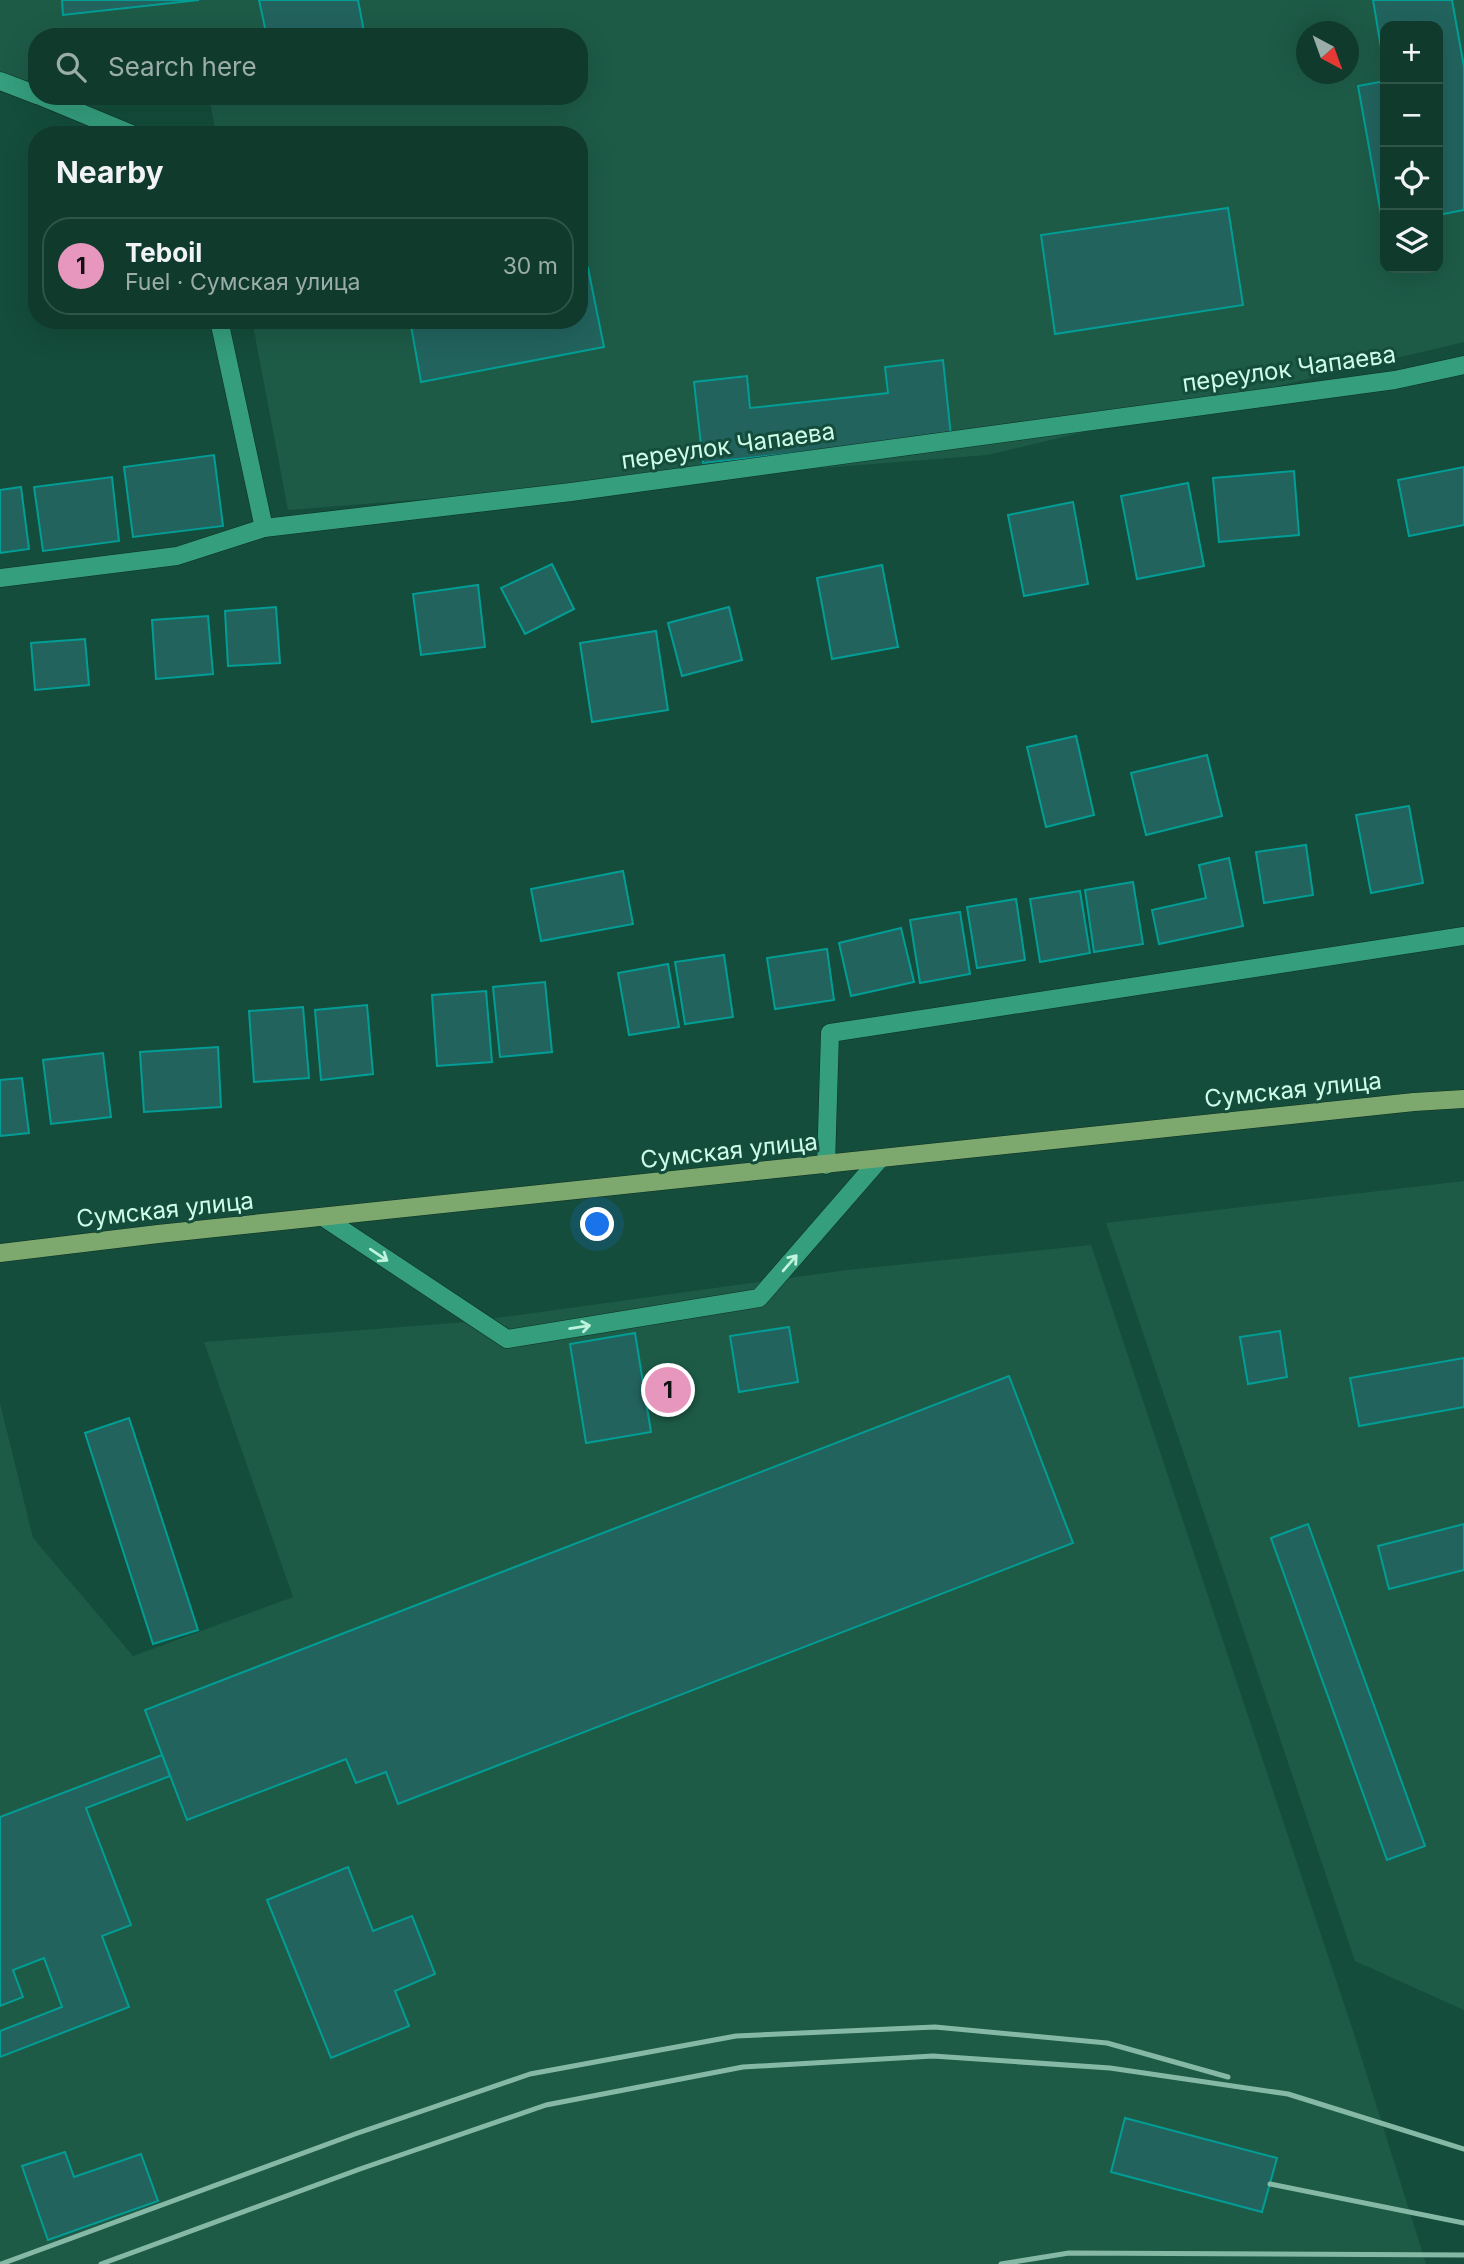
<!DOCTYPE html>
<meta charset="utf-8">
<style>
:root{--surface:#0f3a2c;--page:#1d4538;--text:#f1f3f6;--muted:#9bada9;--line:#2f5448;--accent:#e797bd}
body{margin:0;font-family:Inter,sans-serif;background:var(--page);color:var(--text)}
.controls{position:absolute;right:21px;top:21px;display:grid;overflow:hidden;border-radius:14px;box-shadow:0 7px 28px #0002}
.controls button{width:63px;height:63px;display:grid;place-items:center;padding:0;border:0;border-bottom:2px solid var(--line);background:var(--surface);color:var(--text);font:35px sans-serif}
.compass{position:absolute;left:1296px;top:21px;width:63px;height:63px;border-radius:50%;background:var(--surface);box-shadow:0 7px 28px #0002;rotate:139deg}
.you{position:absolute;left:598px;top:1225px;width:24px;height:24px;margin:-18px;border:5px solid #fff;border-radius:50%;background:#1a73e8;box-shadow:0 0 0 10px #1a73e833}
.badge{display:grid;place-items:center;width:46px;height:46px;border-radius:50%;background:var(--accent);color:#111;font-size:23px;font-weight:700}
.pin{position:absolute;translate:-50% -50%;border:4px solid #fff;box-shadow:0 2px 7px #0006}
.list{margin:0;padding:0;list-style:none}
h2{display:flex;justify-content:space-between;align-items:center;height:91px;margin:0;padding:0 28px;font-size:30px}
h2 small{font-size:23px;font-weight:400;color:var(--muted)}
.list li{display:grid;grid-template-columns:46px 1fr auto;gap:21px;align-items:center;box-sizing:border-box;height:98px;margin:0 14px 14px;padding:0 14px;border:2px solid var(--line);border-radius:28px}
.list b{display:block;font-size:26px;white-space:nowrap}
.list p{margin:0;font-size:23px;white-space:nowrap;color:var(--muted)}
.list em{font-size:23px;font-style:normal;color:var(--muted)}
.icon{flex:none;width:38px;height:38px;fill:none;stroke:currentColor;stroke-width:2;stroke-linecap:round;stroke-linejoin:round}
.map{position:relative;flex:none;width:1464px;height:2264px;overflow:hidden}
.search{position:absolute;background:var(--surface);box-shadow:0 7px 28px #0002;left:28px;top:28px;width:560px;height:77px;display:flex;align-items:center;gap:18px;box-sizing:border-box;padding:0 24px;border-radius:28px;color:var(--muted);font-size:26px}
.panel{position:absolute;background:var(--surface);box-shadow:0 7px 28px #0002;left:28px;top:126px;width:560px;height:203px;border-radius:28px}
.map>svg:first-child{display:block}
.built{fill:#1d5b47;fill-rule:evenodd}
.building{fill:#22635e;stroke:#029e96;stroke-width:2}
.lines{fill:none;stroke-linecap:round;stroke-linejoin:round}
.minor-casing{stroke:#0e2f24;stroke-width:19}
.major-casing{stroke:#0e2f24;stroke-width:19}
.minor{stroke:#349e7d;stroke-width:18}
.major{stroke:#7ea96e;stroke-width:18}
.rail{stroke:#86b9a5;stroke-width:5}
.oneway{stroke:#bef3dd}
.labels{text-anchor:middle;stroke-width:6;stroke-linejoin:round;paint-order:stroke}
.street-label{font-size:24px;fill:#cdfce8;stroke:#144d3b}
</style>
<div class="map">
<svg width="1464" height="2264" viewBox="0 0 1464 2264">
<rect width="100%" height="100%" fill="#144d3b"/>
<!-- built -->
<g class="built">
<path d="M 0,0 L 1464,0 L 1464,342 L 987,455 L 288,510 L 252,320 L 579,320 L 579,135 L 216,135 L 209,96 L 579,96 L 579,37 L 37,37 L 37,78 L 0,84 ZM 1385,26 L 1438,26 L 1438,268 L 1385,268 ZM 1306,32 L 1348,32 L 1348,74 L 1306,74 Z"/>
<path d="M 1464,1181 L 1464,2010 L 1355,1961 L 1106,1223 Z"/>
<path d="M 1091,1245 L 1354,2034 L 1426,2264 L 0,2264 L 0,1403 L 33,1538 L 133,1656 L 293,1597 L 204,1342 L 467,1322 L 847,1270 Z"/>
</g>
<!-- building -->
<g class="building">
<path d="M 62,0 L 199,0 L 63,15 Z"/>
<path d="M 259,0 L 358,0 L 365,37 L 267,37 Z"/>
<path d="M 1373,0 L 1452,0 L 1464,67 L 1464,210 L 1438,215 L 1438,26 L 1385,26 L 1385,71 Z"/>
<path d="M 1385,81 L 1385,225 L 1383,225 L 1358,86 Z"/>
<path d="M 1228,208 L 1243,305 L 1055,334 L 1041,235 Z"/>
<path d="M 588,268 L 604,347 L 421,382 L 410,320 L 579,320 L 579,270 Z"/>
<path d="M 943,360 L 951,436 L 703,463 L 694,382 L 747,376 L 750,408 L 888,393 L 885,367 Z"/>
<path d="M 214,455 L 223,526 L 133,537 L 124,467 Z"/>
<path d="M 1464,467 L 1464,525 L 1409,536 L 1398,480 Z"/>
<path d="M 1294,471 L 1299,535 L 1219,542 L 1213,478 Z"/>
<path d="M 112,477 L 119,541 L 43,551 L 34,487 Z"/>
<path d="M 1188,483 L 1204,566 L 1137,579 L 1121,496 Z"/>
<path d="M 21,487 L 29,549 L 0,553 L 0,490 Z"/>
<path d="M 1073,502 L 1088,584 L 1024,596 L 1008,515 Z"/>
<path d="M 552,564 L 574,609 L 525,634 L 501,588 Z"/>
<path d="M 882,565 L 898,647 L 832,659 L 817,578 Z"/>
<path d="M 478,585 L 485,647 L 421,655 L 413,594 Z"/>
<path d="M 276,607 L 280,663 L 228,666 L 225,611 Z"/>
<path d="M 729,607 L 742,660 L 682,676 L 668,623 Z"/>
<path d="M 208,616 L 213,674 L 156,679 L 152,620 Z"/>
<path d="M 656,631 L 668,710 L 592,722 L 580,643 Z"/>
<path d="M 85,639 L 89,685 L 35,690 L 31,643 Z"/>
<path d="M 1076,736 L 1094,815 L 1046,827 L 1027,747 Z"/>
<path d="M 1207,755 L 1222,816 L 1146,835 L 1131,773 Z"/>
<path d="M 1409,806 L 1423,883 L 1371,893 L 1356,815 Z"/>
<path d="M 1306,845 L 1313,895 L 1264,903 L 1256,852 Z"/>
<path d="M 1229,858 L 1243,926 L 1159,944 L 1152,910 L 1206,898 L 1199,865 Z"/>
<path d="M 623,871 L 633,924 L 541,941 L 531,889 Z"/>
<path d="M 1133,882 L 1143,944 L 1094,952 L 1085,890 Z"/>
<path d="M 1080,891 L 1090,953 L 1040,962 L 1030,899 Z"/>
<path d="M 1016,899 L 1025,960 L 977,968 L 967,907 Z"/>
<path d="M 960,912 L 970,974 L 920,983 L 910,920 Z"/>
<path d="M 901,928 L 914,982 L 851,996 L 839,943 Z"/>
<path d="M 827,949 L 834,1000 L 775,1009 L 767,958 Z"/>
<path d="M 724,955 L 733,1017 L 685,1024 L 675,962 Z"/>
<path d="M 668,964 L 679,1027 L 629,1035 L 618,973 Z"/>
<path d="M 545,982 L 552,1052 L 500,1057 L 493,987 Z"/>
<path d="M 486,991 L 492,1062 L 437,1066 L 432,995 Z"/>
<path d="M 367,1005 L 373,1074 L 321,1080 L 315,1010 Z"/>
<path d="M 303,1007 L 309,1078 L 254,1082 L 249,1011 Z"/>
<path d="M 218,1047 L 221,1107 L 144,1112 L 140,1052 Z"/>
<path d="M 103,1053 L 111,1117 L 51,1124 L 43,1060 Z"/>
<path d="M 22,1078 L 29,1133 L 0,1136 L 0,1080 Z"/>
<path d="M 789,1327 L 798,1382 L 739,1392 L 730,1336 Z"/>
<path d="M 1280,1331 L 1287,1377 L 1248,1384 L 1240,1337 Z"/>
<path d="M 635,1333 L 651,1432 L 586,1443 L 570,1344 Z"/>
<path d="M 1464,1358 L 1464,1407 L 1359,1426 L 1350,1378 Z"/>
<path d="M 1009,1376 L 1073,1543 L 398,1804 L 386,1772 L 356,1783 L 346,1759 L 187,1820 L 145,1710 Z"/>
<path d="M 129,1418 L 198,1630 L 153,1644 L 85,1433 Z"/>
<path d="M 1308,1524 L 1425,1846 L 1387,1860 L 1271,1538 Z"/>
<path d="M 1464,1524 L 1464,1570 L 1389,1589 L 1378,1546 Z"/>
<path d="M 162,1755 L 170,1776 L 86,1808 L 131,1925 L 102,1936 L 129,2007 L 0,2057 L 0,2031 L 62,2007 L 44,1958 L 13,1970 L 23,1997 L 0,2006 L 0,1817 Z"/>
<path d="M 348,1867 L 373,1931 L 412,1916 L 435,1974 L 395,1991 L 409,2026 L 331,2058 L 267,1900 Z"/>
<path d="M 1125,2118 L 1277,2158 L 1262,2212 L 1111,2172 Z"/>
<path d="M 65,2152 L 74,2177 L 141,2154 L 158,2201 L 48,2240 L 22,2166 Z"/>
</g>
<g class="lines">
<defs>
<g id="minor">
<path d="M 0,81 L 37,95"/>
<path d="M 40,96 L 134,135"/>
<path d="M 219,320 L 264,528"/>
<path d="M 0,578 L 177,556 L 264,528 L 571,492 L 1395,380 L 1464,365"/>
<path d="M 826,1165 L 830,1033 L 1464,936"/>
<path d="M 323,1217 L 507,1339 L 759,1298 L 879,1160"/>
</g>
<path id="major" d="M 0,1253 L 158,1234 L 1414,1102 L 1464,1099"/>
</defs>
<!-- minor casing -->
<use href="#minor" class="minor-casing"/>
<!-- major casing -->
<use href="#major" class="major-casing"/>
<!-- minor -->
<use href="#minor" class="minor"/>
<!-- major -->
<use href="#major" class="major"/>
<!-- rail -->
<g class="rail">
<path d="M 1270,2184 L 1464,2223"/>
<path d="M 1,2264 L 355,2134 L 530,2074 L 736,2036 L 935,2027 L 1107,2043 L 1228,2077"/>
<path d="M 101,2264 L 360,2169 L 546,2105 L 743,2067 L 933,2056 L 1110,2068 L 1288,2094 L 1464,2149"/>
<path d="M 1001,2264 L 1069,2253 L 1464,2255"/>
</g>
</g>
<!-- one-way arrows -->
<defs><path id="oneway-shaft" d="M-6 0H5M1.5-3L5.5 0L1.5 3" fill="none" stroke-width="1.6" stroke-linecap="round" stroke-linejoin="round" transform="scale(1.75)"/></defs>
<g class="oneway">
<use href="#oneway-shaft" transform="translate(379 1255) rotate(34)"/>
<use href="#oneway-shaft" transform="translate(790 1263) rotate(-49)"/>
<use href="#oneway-shaft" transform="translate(580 1327) rotate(-9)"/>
</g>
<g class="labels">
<!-- street labels -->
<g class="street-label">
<text transform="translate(1289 369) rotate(-8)" y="8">переулок Чапаева</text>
<text transform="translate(728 446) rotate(-8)" y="8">переулок Чапаева</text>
<text transform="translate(1293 1090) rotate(-6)" y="8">Сумская улица</text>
<text transform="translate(729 1151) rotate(-6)" y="8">Сумская улица</text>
<text transform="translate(165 1210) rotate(-6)" y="8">Сумская улица</text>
</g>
</g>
</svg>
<div class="controls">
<button>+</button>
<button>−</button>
<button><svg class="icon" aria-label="locate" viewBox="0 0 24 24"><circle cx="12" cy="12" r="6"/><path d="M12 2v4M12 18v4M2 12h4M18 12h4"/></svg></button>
<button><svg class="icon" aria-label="layers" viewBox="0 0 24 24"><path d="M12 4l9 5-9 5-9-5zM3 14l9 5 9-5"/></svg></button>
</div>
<svg class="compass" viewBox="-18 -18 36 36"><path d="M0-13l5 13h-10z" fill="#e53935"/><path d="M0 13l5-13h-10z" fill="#9bada9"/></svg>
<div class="you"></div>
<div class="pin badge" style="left:668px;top:1390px">1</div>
<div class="search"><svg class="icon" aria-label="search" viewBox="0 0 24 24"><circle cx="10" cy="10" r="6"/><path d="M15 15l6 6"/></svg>Search here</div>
<section class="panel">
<h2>Nearby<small></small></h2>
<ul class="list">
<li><span class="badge">1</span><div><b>Teboil</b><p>Fuel · Сумская улица</p></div><em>30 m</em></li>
</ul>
</section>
</div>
